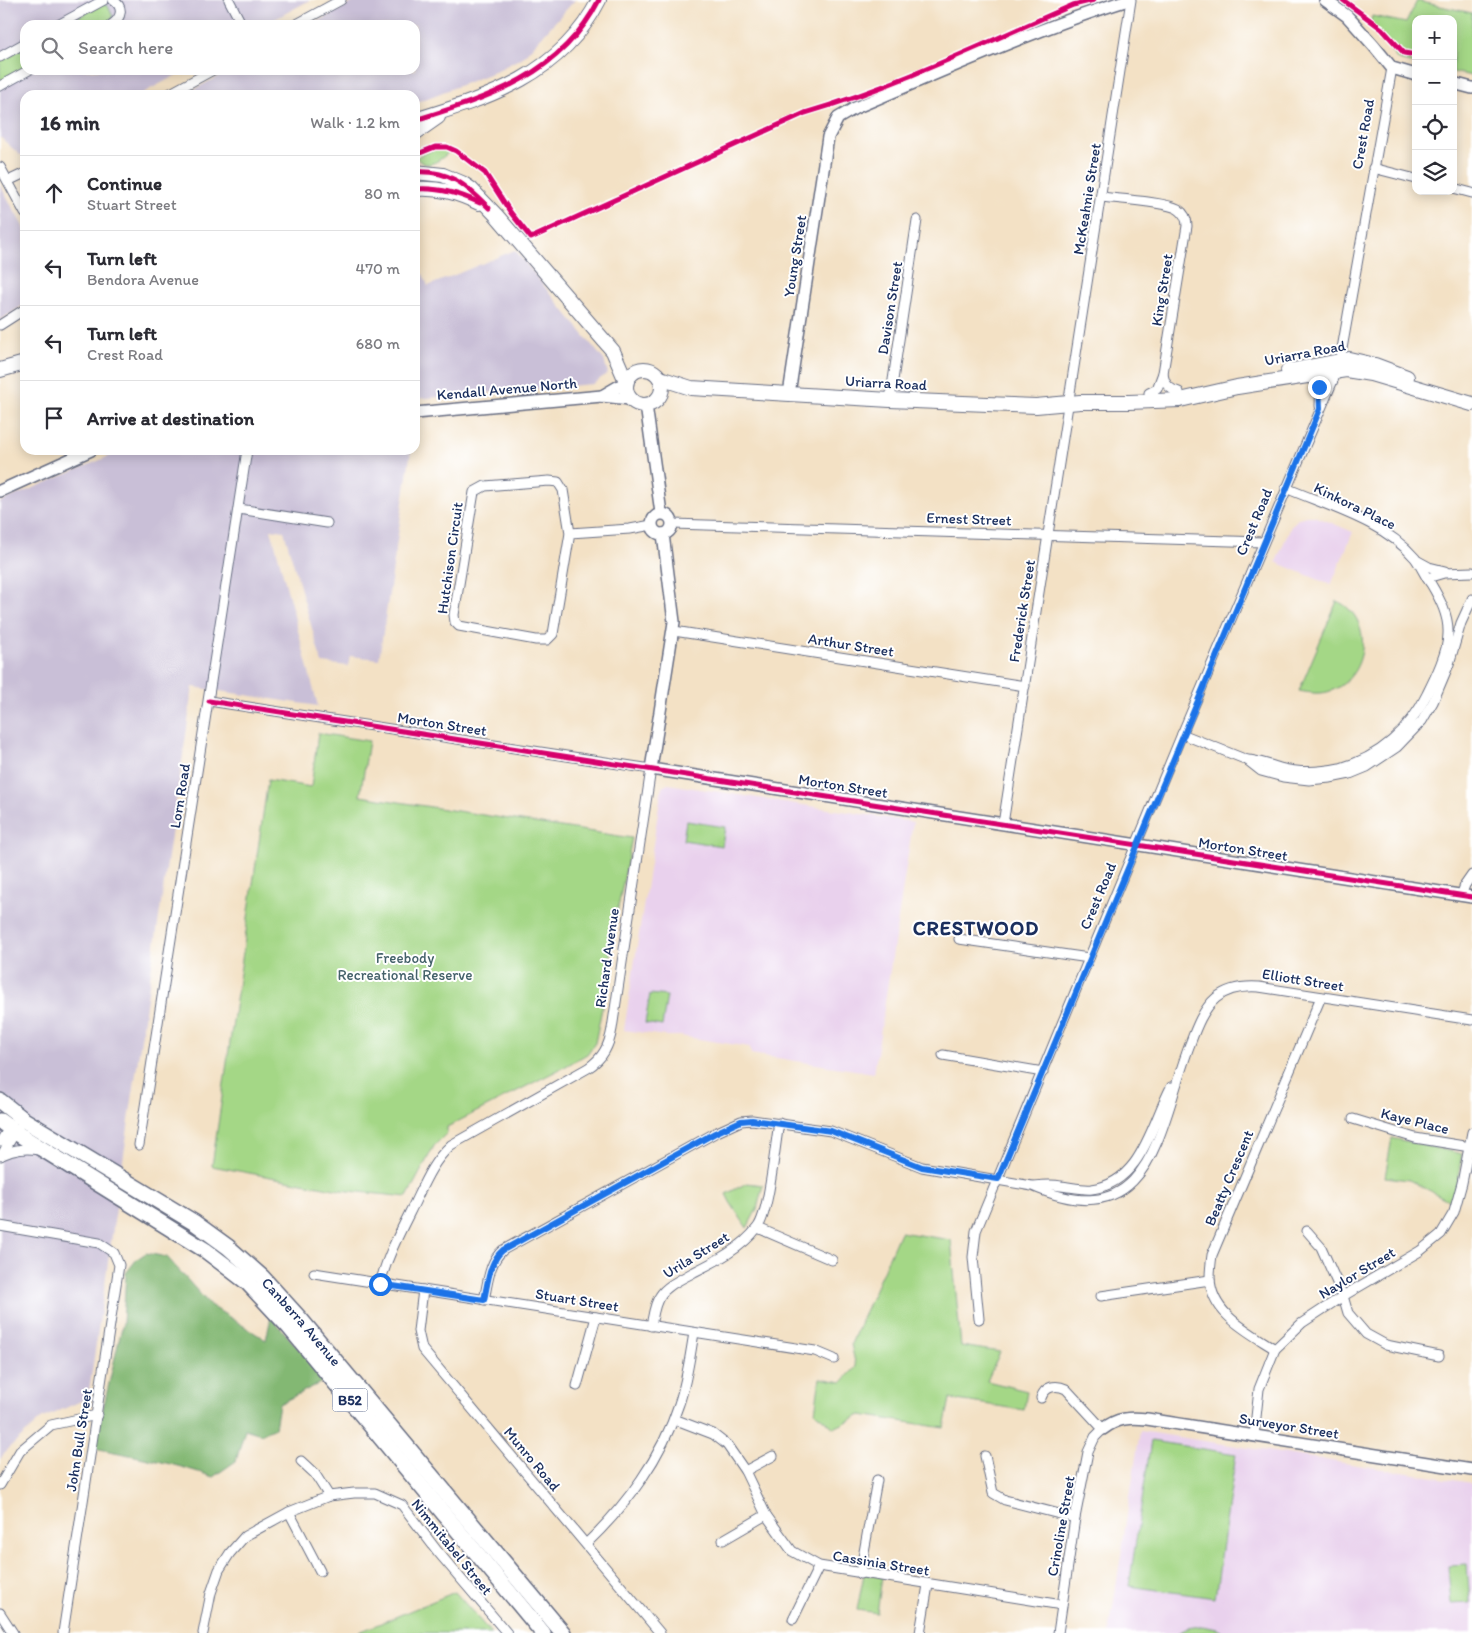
<!DOCTYPE html>
<meta charset="utf-8">
<style>
:root{--surface:#fff;--page:#f2f2f3;--text:#2b2b33;--muted:#7c7c81;--line:#e1e1e2}
body{margin:0;font-family:Itim,sans-serif;background:var(--page);color:var(--text)}
.controls{position:absolute;right:15px;top:15px;display:grid;overflow:hidden;border-radius:10px;box-shadow:0 2px 12px #0003}
.controls button{width:45px;height:45px;display:grid;place-items:center;padding:0;border:0;border-bottom:1px solid var(--line);background:var(--surface);color:var(--text);font:25px sans-serif}
.stop{position:absolute;width:15px;height:15px;margin:-11px;border:4px solid #1a73e8;border-radius:50%;background:#fff}
.stop.end{background:#1a73e8;border-color:#fff;box-shadow:0 1px 5px #0008}
.list{margin:0;padding:0;list-style:none}
h2{display:flex;justify-content:space-between;align-items:center;height:65px;margin:0;padding:0 20px;font-size:21px}
h2 small{font-size:16px;font-weight:400;color:var(--muted)}
.list li{display:grid;grid-template-columns:32px 1fr auto;gap:15px;align-items:center;box-sizing:border-box;height:75px;padding:0 20px;border-top:1px solid var(--line)}
.list b{display:block;font-size:19px;white-space:nowrap}
.list p{margin:0;font-size:16px;white-space:nowrap;color:var(--muted)}
.list em{font-size:16px;font-style:normal;color:var(--muted)}
.icon{flex:none;width:28px;height:28px;fill:none;stroke:currentColor;stroke-width:2;stroke-linecap:round;stroke-linejoin:round}
.map{position:relative;flex:none;width:1472px;height:1633px;overflow:hidden}
.search{position:absolute;background:var(--surface);box-shadow:0 2px 12px #0003;left:20px;top:20px;width:400px;height:55px;display:flex;align-items:center;gap:12px;box-sizing:border-box;padding:0 18px;border-radius:15px;color:var(--muted);font-size:19px}
.panel{position:absolute;background:var(--surface);box-shadow:0 2px 12px #0003;left:20px;top:90px;width:400px;height:365px;border-radius:15px}
.map>svg:first-child{display:block}
.built{fill:#e9d1ed}
.industrial{fill:#c9bfd7}
.green{fill:#a4d786;stroke:#608372}
.forest{fill:#83b873;stroke:#4f7468}
.lines{fill:none;stroke-linecap:round;stroke-linejoin:round}
.minor-casing{stroke:#676d82;stroke-width:11}
.tertiary-casing{stroke:#676d82;stroke-width:14}
.secondary-casing{stroke:#676d82;stroke-width:16}
.trunk-casing{stroke:#676d82;stroke-width:18}
.minor{stroke:#fff;stroke-width:9}
.tertiary{stroke:#fff;stroke-width:11}
.secondary{stroke:#fff;stroke-width:14}
.trunk{stroke:#fff;stroke-width:15}
.cycleway-casing{stroke:#fff;stroke-width:8}
.cycleway{stroke:#d6006c;stroke-width:5}
.route{stroke:#1a73e8;stroke-width:6}
.labels{text-anchor:middle;stroke-width:4;stroke-linejoin:round;paint-order:stroke}
.shield{fill:#fff;stroke:#5f6d8e;stroke-width:1}
.shield-label{font-size:14px;font-weight:bold;fill:#1b2f5e}
.street-label{font-size:15px;fill:#1b2f5e;stroke:#fff}
.park-label{font-size:15px;fill:#44616a;stroke:#fff}
.district-label{font-size:20px;font-weight:bold;letter-spacing:1px;fill:#1b2f5e;stroke:#fff}
</style>
<div class="map">
<svg width="1472" height="1633" viewBox="0 0 1472 1633">
<rect width="100%" height="100%" fill="#fff"/>
<filter id="ink" filterUnits="userSpaceOnUse"><feTurbulence type="fractalNoise" baseFrequency=".02" numOctaves="2"/><feDisplacementMap in="SourceGraphic" scale="10" xChannelSelector="R" yChannelSelector="G"/><feConvolveMatrix kernelMatrix="1 2 1 2 8 2 1 2 1" color-interpolation-filters="sRGB"/></filter>
<filter id="wash" filterUnits="userSpaceOnUse"><feTurbulence type="fractalNoise" baseFrequency=".0096" numOctaves="4" result="noise"/><feDisplacementMap in="SourceGraphic" scale="20" xChannelSelector="R" yChannelSelector="G"/><feGaussianBlur stdDeviation="1.12" result="paint"/><feColorMatrix in="noise" values="0 0 0 0 0 0 0 0 0 0 0 0 0 0 0 0 0 1.4 0 .05"/><feComposite in="paint" operator="in"/></filter>
<g filter="url(#wash)">
<rect width="100%" height="100%" fill="#f3e1c5"/>
<!-- built -->
<g class="built">
<path d="M 1306,516 L 1315,516 L 1353,532 L 1331,585 L 1276,562 L 1291,526 L 1299,518 Z"/>
<path d="M 668,784 L 913,822 L 874,1073 L 751,1054 L 750,1047 L 680,1036 L 665,1036 L 624,1030 L 662,787 Z"/>
<path d="M 1140,1431 L 1472,1483 L 1472,1633 L 1109,1633 Z"/>
</g>
<!-- industrial -->
<g class="industrial">
<path d="M 0,0 L 310,0 L 264,25 L 25,25 L 25,70 L 186,70 L 139,95 L 25,95 L 25,154 L 20,155 L 0,137 Z"/>
<path d="M 357,0 L 575,0 L 523,57 L 494,72 L 415,103 L 415,95 L 184,95 L 230,70 L 415,70 L 415,25 L 312,25 Z"/>
<path d="M 0,185 L 25,230 L 25,304 L 0,320 Z"/>
<path d="M 515,250 L 604,360 L 608,373 L 593,384 L 415,399 L 415,277 L 423,274 L 428,286 Z"/>
<path d="M 124,450 L 411,450 L 379,659 L 350,656 L 348,666 L 322,663 L 284,531 L 271,529 L 318,706 L 193,687 L 88,1398 L 41,1419 L 4,1453 L 0,1460 L 0,502 Z"/>
</g>
<!-- green -->
<g class="green">
<path d="M 1417,1 L 1472,13 L 1472,76 L 1453,72 L 1453,19 L 1416,19 L 1416,64 L 1398,60 L 1370,24 L 1372,16 L 1406,23 Z"/>
<path d="M 102,4 L 108,6 L 113,17 C 105,31 78,25 64,25 Z"/>
<path d="M 25,47 L 25,68 L 0,82 L 0,60 Z"/>
<path d="M 437,148 L 451,150 C 441,160 426,172 416,157 Z"/>
<path d="M 1337,601 C 1374,618 1369,674 1333,690 C 1322,695 1310,693 1299,691 Z"/>
<path d="M 318,733 L 369,741 L 360,796 L 632,838 L 617,913 L 605,993 L 595,1043 L 587,1054 L 566,1066 L 447,1127 L 447,1133 L 434,1146 L 407,1197 L 340,1190 L 212,1166 L 268,780 L 311,787 Z"/>
<path d="M 686,821 L 725,827 L 722,846 L 683,840 Z"/>
<path d="M 650,994 L 667,996 L 662,1026 L 645,1023 Z"/>
<path d="M 1392,1138 L 1462,1154 L 1457,1183 L 1452,1202 L 1409,1180 L 1385,1177 Z"/>
<path d="M 747,1183 L 763,1185 L 757,1209 L 747,1228 L 730,1202 L 726,1194 Z"/>
<path d="M 900,1232 L 951,1240 L 961,1346 L 1000,1352 L 987,1381 L 1027,1391 L 1024,1410 L 950,1399 L 944,1428 L 861,1415 L 834,1428 L 815,1412 L 820,1378 L 842,1382 L 856,1367 L 851,1344 Z"/>
<path d="M 1151,1441 L 1236,1454 L 1215,1598 L 1129,1586 Z"/>
<path d="M 1467,1565 L 1470,1603 L 1451,1604 L 1448,1566 Z"/>
<path d="M 864,1574 L 882,1577 L 877,1613 L 857,1610 Z"/>
<path d="M 455,1592 L 491,1633 L 357,1633 Z"/>
<path d="M 1202,1626 L 1217,1629 L 1224,1633 L 1178,1633 L 1188,1628 Z"/>
</g>
<!-- forest -->
<path class="forest" d="M 146,1253 L 167,1257 L 210,1305 L 266,1340 L 271,1317 L 326,1380 L 279,1404 L 275,1428 L 261,1434 L 245,1429 L 236,1461 L 213,1477 C 175,1463 134,1456 94,1448 L 123,1323 L 126,1273 L 137,1259 Z"/>
</g>
<g filter="url(#ink)">
<g class="lines">
<defs>
<g id="minor">
<path d="M 229,0 L 242,25"/>
<path d="M 58,25 L 104,0"/>
<path d="M 111,25 C 122,18 124,7 113,0"/>
<path d="M 295,25 L 341,0"/>
<path d="M 0,57 L 25,43"/>
<path d="M 0,86 L 29,70"/>
<path d="M 167,95 L 213,70"/>
<path d="M 0,167 L 25,213"/>
<path d="M 1373,168 L 1416,179"/>
<path d="M 8,181 L 25,173"/>
<path d="M 1453,188 L 1472,193"/>
<path d="M 1101,197 C 1118,199 1166,202 1178,209 C 1184,213 1187,219 1187,226 L 1163,373 L 1157,389 L 1149,393"/>
<path d="M 0,325 L 25,309"/>
<path d="M 1340,360 L 1392,68"/>
<path d="M 1163,373 C 1164,384 1169,389 1179,392"/>
<path d="M 1305,377 C 1320,381 1321,392 1320,406"/>
<path d="M 890,400 L 917,220"/>
<path d="M 549,481 L 558,482 L 563,490 L 570,533 L 553,634 L 547,640 L 536,640 L 459,626 L 455,622 L 454,615 L 474,492 L 485,486 Z"/>
<path d="M 239,509 L 327,523"/>
<path d="M 673,524 L 1263,542"/>
<path d="M 570,533 L 630,529 L 652,525"/>
<path d="M 1418,561 L 1429,567 L 1445,571"/>
<path d="M 1427,578 L 1444,573 L 1472,572"/>
<path d="M 674,631 L 1025,686"/>
<path d="M 209,701 L 651,769 L 612,1029 C 609,1046 603,1058 588,1068 L 451,1145 C 433,1161 424,1183 414,1204 C 401,1230 387,1256 380,1284"/>
<path d="M 1182,734 L 1247,760 L 1261,771 L 1283,777 L 1309,780 L 1330,778 L 1350,774 L 1367,767 L 1397,747 L 1422,721 L 1433,702 L 1449,664 L 1461,623 L 1472,599"/>
<path d="M 1247,760 C 1258,760 1268,765 1280,768 C 1299,773 1321,772 1340,768 C 1379,758 1410,730 1427,694 C 1435,678 1448,652 1448,634 C 1449,616 1440,599 1431,584 C 1425,576 1421,566 1415,558 C 1383,521 1330,507 1286,488"/>
<path d="M 1003,824 L 1131,0"/>
<path d="M 1461,896 L 1465,885 L 1472,875"/>
<path d="M 959,939 L 1089,958"/>
<path d="M 943,1055 L 1043,1072"/>
<path d="M 1353,1119 L 1415,1138 L 1470,1147"/>
<path d="M 0,1142 L 12,1124"/>
<path d="M 139,1145 L 247,450"/>
<path d="M 2,1155 C 15,1149 25,1148 39,1150"/>
<path d="M 1,1156 L 18,1128"/>
<path d="M 1034,1186 C 1043,1185 1052,1184 1061,1186 C 1071,1187 1082,1190 1092,1189 C 1142,1182 1151,1125 1171,1087"/>
<path d="M 0,1226 L 99,1243 L 114,1253 L 119,1265 L 63,1633"/>
<path d="M 758,1228 L 832,1260"/>
<path d="M 1307,1231 L 1321,1247 L 1343,1296 L 1348,1313 L 1366,1334 L 1386,1345 L 1439,1356"/>
<path d="M 314,1273 L 815,1351 L 834,1359"/>
<path d="M 423,1290 L 418,1331 L 422,1349 L 660,1633"/>
<path d="M 1101,1296 L 1210,1280"/>
<path d="M 484,1300 C 488,1282 489,1262 503,1250 L 715,1133 L 741,1121 L 752,1120 L 831,1131 L 922,1167 L 1032,1186 C 1154,1240 1159,1124 1190,1044 C 1196,1028 1203,1009 1216,998 C 1228,988 1244,986 1259,987 L 1472,1020"/>
<path d="M 979,1319 L 973,1257 L 976,1231 L 1182,734 L 1337,371"/>
<path d="M 651,1326 C 653,1317 654,1304 660,1296 C 667,1285 682,1279 694,1272 C 716,1261 742,1248 757,1228 C 769,1214 775,1145 779,1123"/>
<path d="M 1275,1349 C 1249,1332 1211,1314 1210,1278 C 1210,1270 1211,1262 1212,1255 L 1321,997"/>
<path d="M 577,1386 L 596,1317"/>
<path d="M 1041,1398 C 1045,1386 1056,1384 1066,1389 L 1103,1429 L 1095,1437 L 1088,1452 L 1075,1518 L 1058,1633"/>
<path d="M 674,1419 L 713,1434 L 727,1445 L 745,1471 L 766,1515 L 792,1551 L 819,1566 L 1062,1605"/>
<path d="M 1254,1436 L 1259,1389 L 1275,1349 L 1302,1323 L 1343,1296 L 1420,1251 L 1441,1234 L 1454,1212 L 1462,1183 L 1472,1132"/>
<path d="M 985,1456 L 993,1493 L 1005,1500 L 1075,1518"/>
<path d="M 301,1461 L 315,1474 L 329,1496"/>
<path d="M 745,1471 L 773,1456"/>
<path d="M 0,1485 L 20,1451 L 51,1425 L 97,1415"/>
<path d="M 289,1512 L 320,1571"/>
<path d="M 723,1540 L 766,1515"/>
<path d="M 586,1544 C 626,1506 662,1457 679,1404 C 687,1381 690,1356 694,1333"/>
<path d="M 860,1574 L 877,1480"/>
<path d="M 0,1613 L 13,1633"/>
<path d="M 793,1619 L 819,1566"/>
<path d="M 203,1633 L 211,1593 L 219,1570 L 230,1553 L 245,1536 L 289,1512 L 329,1496 L 354,1493 L 375,1493 L 402,1505 L 438,1552 L 507,1633"/>
<path d="M 920,1633 L 928,1585"/>
</g>
<g id="tertiary">
<path d="M 1325,0 L 1347,16 L 1374,46 L 1392,68 L 1416,75"/>
<path d="M 1453,83 L 1472,88"/>
<path d="M 789,394 L 828,137 L 838,118 L 855,108 C 945,70 1035,29 1128,0"/>
<path d="M 602,396 L 626,382"/>
<path d="M 646,405 L 661,513"/>
<path d="M 415,413 L 602,396 L 630,399"/>
<path d="M 0,491 L 91,450"/>
<circle cx="662" cy="524" r="10"/>
<path d="M 663,534 L 674,622 L 651,769 L 1472,897"/>
<path d="M 1103,1429 C 1117,1418 1130,1417 1147,1419 L 1472,1470"/>
</g>
<g id="secondary">
<path d="M 415,120 C 490,97 561,75 599,0"/>
<path d="M 415,133 L 438,117"/>
<path d="M 415,172 L 443,175 L 462,183 L 471,189 L 496,215 L 613,351 L 626,381"/>
<path d="M 415,189 C 439,187 458,193 479,203"/>
<circle cx="644" cy="387" r="18"/>
<path d="M 0,370 L 25,363"/>
<path d="M 1288,371 L 1349,359 L 1375,365 L 1407,377"/>
<path d="M 660,378 L 691,388 L 890,400 L 1036,406 L 1080,402 L 1129,402 L 1180,400 L 1237,387 L 1346,370 L 1371,374 L 1472,404"/>
</g>
<g id="trunk">
<path id="s1" d="M 0,1101 L 24,1120 L 195,1223 L 228,1247 L 262,1277 L 301,1320 L 563,1633"/>
<path d="M 0,1121 L 15,1132 L 205,1250 L 247,1282 L 289,1327 L 543,1633"/>
</g>
</defs>
<!-- minor casing -->
<use href="#minor" class="minor-casing"/>
<!-- tertiary casing -->
<use href="#tertiary" class="tertiary-casing"/>
<!-- secondary casing -->
<use href="#secondary" class="secondary-casing"/>
<!-- trunk casing -->
<use href="#trunk" class="trunk-casing"/>
<!-- minor -->
<use href="#minor" class="minor"/>
<!-- tertiary -->
<use href="#tertiary" class="tertiary"/>
<!-- secondary -->
<use href="#secondary" class="secondary"/>
<!-- trunk -->
<use href="#trunk" class="trunk"/>
<defs>
<g id="cycleway">
<path d="M 1343,0 L 1382,29 L 1404,53 L 1416,55"/>
<path d="M 415,120 C 490,97 561,75 599,0"/>
<path d="M 415,155 L 435,147 L 447,147 L 456,151 L 485,173 L 511,213 L 531,238 L 805,113 C 897,86 985,43 1073,5 L 1094,0"/>
<path d="M 415,172 C 450,170 466,185 489,208"/>
<path d="M 415,189 C 439,187 459,193 480,203"/>
<path d="M 209,701 C 630,765 1051,831 1472,897"/>
</g>
</defs>
<!-- cycleway casing -->
<use href="#cycleway" class="cycleway-casing"/>
<!-- cycleway -->
<use href="#cycleway" class="cycleway"/>
</g>
</g>
<g class="lines" filter="url(#ink)">
<!-- route -->
<path class="route" d="M 380,1284 L 484,1300 C 488,1282 489,1262 503,1250 L 715,1133 L 741,1121 L 752,1120 L 831,1131 L 922,1167 L 998,1179 L 1320,409 L 1319,387"/>
</g>
<g class="labels">
<!-- shield labels -->
<rect class="shield" x="332.5" y="1388.5" width="35" height="23" rx="4"/>
<g class="shield-label">
<text x="350" y="1405">B52</text>
</g>
<!-- street labels -->
<g class="street-label">
<text transform="translate(1363 134) rotate(-80)" y="5">Crest Road</text>
<text transform="translate(1087 199) rotate(-81)" y="5">McKeahnie Street</text>
<text transform="translate(795 256) rotate(-81)" y="5">Young Street</text>
<text transform="translate(1162 290) rotate(-81)" y="5">King Street</text>
<text transform="translate(890 308) rotate(-81)" y="5">Davison Street</text>
<text transform="translate(1305 353) rotate(-11)" y="5">Uriarra Road</text>
<text transform="translate(886 383) rotate(3)" y="5">Uriarra Road</text>
<text transform="translate(507 389) rotate(-5)" y="5">Kendall Avenue North</text>
<text transform="translate(1355 506) rotate(26)" y="5">Kinkora Place</text>
<text transform="translate(969 519) rotate(2)" y="5">Ernest Street</text>
<text transform="translate(1254 522) rotate(-67)" y="5">Crest Road</text>
<text transform="translate(450 558) rotate(-82)" y="5">Hutchison Circuit</text>
<text transform="translate(1022 611) rotate(-81)" y="5">Frederick Street</text>
<text transform="translate(851 645) rotate(9)" y="5">Arthur Street</text>
<text transform="translate(442 724) rotate(9)" y="5">Morton Street</text>
<text transform="translate(843 786) rotate(9)" y="5">Morton Street</text>
<text transform="translate(180 796) rotate(-81)" y="5">Lorn Road</text>
<text transform="translate(1243 849) rotate(9)" y="5">Morton Street</text>
<text transform="translate(1098 896) rotate(-67)" y="5">Crest Road</text>
<text transform="translate(607 958) rotate(-82)" y="5">Richard Avenue</text>
<text transform="translate(1303 980) rotate(9)" y="5">Elliott Street</text>
<text transform="translate(1415 1121) rotate(14)" y="5">Kaye Place</text>
<text transform="translate(1229 1178) rotate(-67)" y="5">Beatty Crescent</text>
<text transform="translate(696 1255) rotate(-32)" y="5">Urila Street</text>
<text transform="translate(1357 1273) rotate(-31)" y="5">Naylor Street</text>
<text transform="translate(577 1300) rotate(9)" y="5">Stuart Street</text>
<text dy="5" stroke="none"><textPath href="#s1" startOffset="376">Canberra Avenue</textPath></text>
<text transform="translate(1289 1426) rotate(9)" y="5">Surveyor Street</text>
<text transform="translate(79 1440) rotate(-81)" y="5">John Bull Street</text>
<text transform="translate(532 1459) rotate(50)" y="5">Munro Road</text>
<text transform="translate(1061 1526) rotate(-80)" y="5">Crinoline Street</text>
<text transform="translate(452 1547) rotate(51)" y="5">Nimmitabel Street</text>
<text transform="translate(881 1563) rotate(9)" y="5">Cassinia Street</text>
</g>
<!-- park labels -->
<g class="park-label">
<text x="405" y="963">Freebody<tspan x="405" dy="17">Recreational Reserve</tspan></text>
</g>
<!-- district labels -->
<g class="district-label">
<text x="976" y="935">CRESTWOOD</text>
</g>
</g>
</svg>
<div class="controls">
<button>+</button>
<button>−</button>
<button><svg class="icon" aria-label="locate" viewBox="0 0 24 24"><circle cx="12" cy="12" r="6"/><path d="M12 2v4M12 18v4M2 12h4M18 12h4"/></svg></button>
<button><svg class="icon" aria-label="layers" viewBox="0 0 24 24"><path d="M12 4l9 5-9 5-9-5zM3 14l9 5 9-5"/></svg></button>
</div>
<div class="stop" style="left:380px;top:1284px"></div>
<div class="stop end" style="left:1319px;top:387px"></div>
<div class="search"><svg class="icon" aria-label="search" viewBox="0 0 24 24"><circle cx="10" cy="10" r="6"/><path d="M15 15l6 6"/></svg>Search here</div>
<section class="panel">
<h2>16 min<small>Walk · 1.2 km</small></h2>
<ul class="list">
<li><svg class="icon" aria-label="ahead" viewBox="0 0 24 24"><path d="M12 20V5M6 11l6-6 6 6"/></svg><div><b>Continue</b><p>Stuart Street</p></div><em>80 m</em></li>
<li><svg class="icon" aria-label="left" viewBox="0 0 24 24"><path d="M17 20v-9H6M10 6l-5 5 5 5"/></svg><div><b>Turn left</b><p>Bendora Avenue</p></div><em>470 m</em></li>
<li><svg class="icon" aria-label="left" viewBox="0 0 24 24"><path d="M17 20v-9H6M10 6l-5 5 5 5"/></svg><div><b>Turn left</b><p>Crest Road</p></div><em>680 m</em></li>
<li><svg class="icon" aria-label="arrive" viewBox="0 0 24 24"><path d="M6 21V4h12l-3 4 3 4H6"/></svg><div><b>Arrive at destination</b></div></li>
</ul>
</section>
</div>
